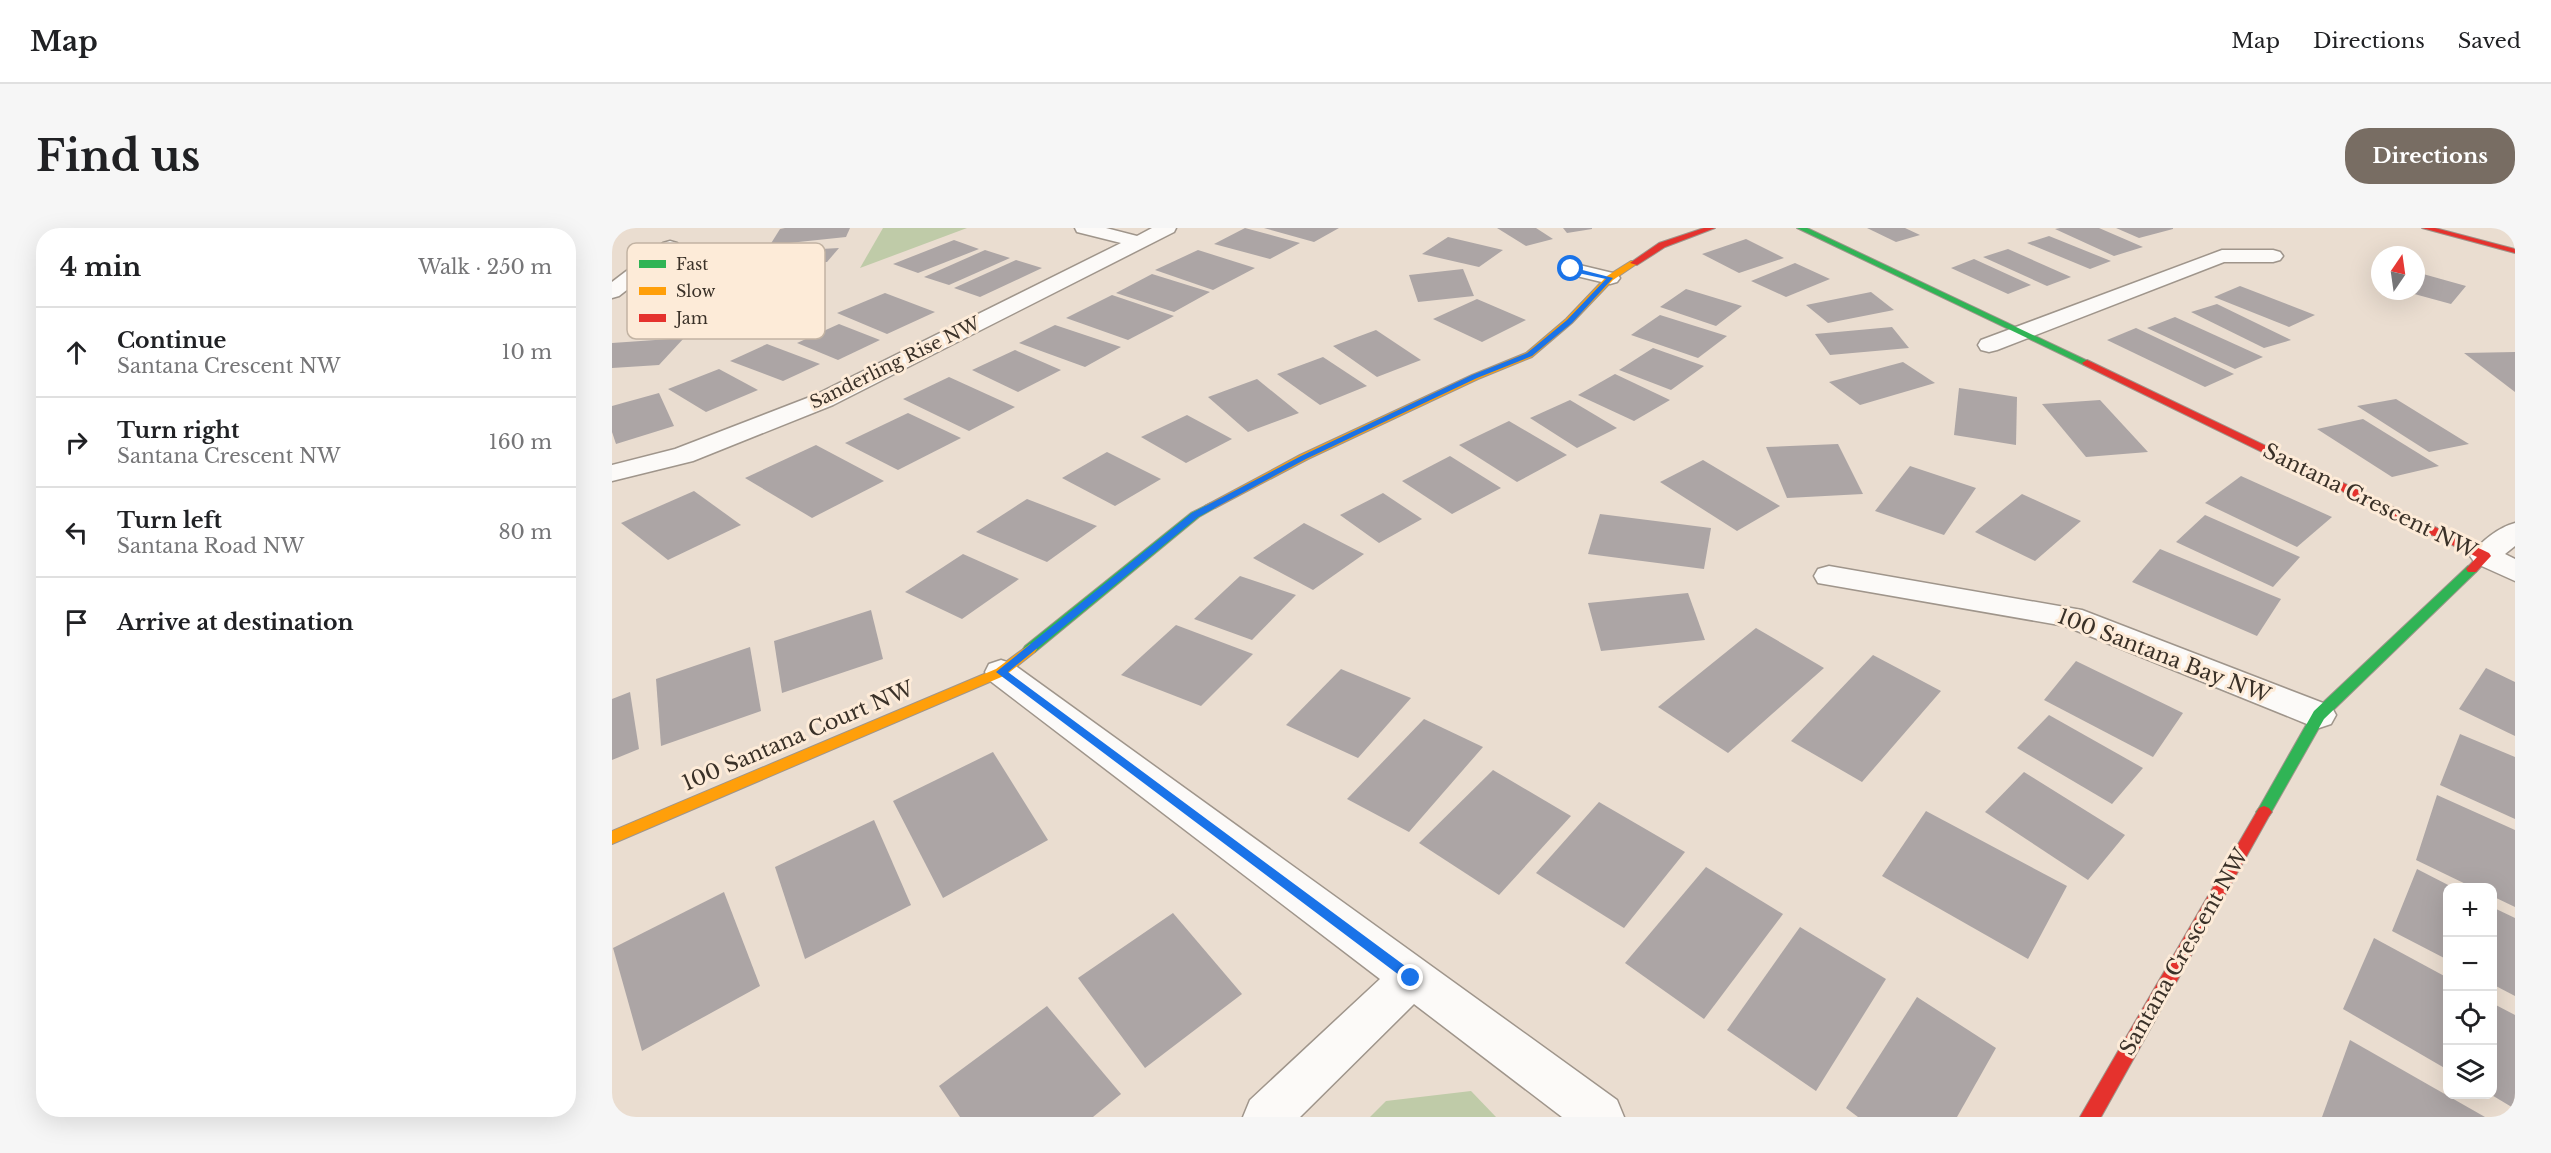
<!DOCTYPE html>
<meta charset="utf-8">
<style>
:root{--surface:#fff;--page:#f6f6f6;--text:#202124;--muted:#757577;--line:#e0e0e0;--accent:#786d63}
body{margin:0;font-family:"Libre Baskerville",serif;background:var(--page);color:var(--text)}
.controls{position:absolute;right:18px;bottom:18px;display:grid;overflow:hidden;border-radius:12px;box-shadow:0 6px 24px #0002}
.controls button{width:54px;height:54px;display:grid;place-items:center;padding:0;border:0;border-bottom:2px solid var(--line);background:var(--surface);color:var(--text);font:30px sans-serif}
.compass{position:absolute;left:1759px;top:18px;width:54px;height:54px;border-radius:50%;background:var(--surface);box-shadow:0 6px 24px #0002;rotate:13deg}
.stop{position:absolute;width:18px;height:18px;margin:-14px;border:4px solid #1a73e8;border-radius:50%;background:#fff}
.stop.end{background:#1a73e8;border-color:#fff;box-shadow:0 2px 6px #0008}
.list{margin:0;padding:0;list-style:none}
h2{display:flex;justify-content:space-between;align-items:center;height:78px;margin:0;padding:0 24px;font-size:26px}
h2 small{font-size:20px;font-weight:400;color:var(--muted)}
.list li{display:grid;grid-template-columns:39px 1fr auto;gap:18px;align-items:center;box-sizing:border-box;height:90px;padding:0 24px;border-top:2px solid var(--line)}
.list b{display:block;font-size:22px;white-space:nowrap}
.list p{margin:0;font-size:20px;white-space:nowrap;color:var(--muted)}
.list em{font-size:20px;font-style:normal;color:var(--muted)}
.icon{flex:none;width:33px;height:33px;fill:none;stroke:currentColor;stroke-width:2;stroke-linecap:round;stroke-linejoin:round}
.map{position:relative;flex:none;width:1903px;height:889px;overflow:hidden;border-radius:24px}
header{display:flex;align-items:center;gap:36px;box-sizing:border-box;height:84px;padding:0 30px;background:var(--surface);border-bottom:2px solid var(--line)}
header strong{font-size:28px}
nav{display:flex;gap:33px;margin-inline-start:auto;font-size:21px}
.intro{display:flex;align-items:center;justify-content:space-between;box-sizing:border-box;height:144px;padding:0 36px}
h1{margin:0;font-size:42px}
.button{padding:15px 27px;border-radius:24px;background:var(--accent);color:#fff;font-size:21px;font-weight:700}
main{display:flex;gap:36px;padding:0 36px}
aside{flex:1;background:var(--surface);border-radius:24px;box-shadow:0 6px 24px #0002}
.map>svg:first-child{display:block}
.green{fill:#bfcba8}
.building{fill:#aca5a5}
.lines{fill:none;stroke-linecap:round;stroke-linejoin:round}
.street-casing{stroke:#9f958b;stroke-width:3}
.fast-casing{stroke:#9f958b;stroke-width:2}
.slow-casing{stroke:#9f958b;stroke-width:2}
.jam-casing{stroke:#9f958b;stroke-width:2}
.street{fill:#fcfaf8;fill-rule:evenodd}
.fast{fill:#30b455;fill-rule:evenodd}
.slow{fill:#ff9f0a;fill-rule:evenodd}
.jam{fill:#e5322d;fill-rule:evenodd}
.route{fill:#1a73e8}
.labels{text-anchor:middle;stroke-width:6;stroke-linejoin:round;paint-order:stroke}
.far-street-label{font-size:18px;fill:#3a3128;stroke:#fdebd8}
.street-label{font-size:21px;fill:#3a3128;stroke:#fdebd8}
.key{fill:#fdebd8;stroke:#c2b3a3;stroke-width:1.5}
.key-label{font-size:16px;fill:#3a3128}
</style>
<header>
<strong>Map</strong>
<nav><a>Map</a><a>Directions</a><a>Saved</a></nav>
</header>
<div class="intro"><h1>Find us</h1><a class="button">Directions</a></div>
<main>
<aside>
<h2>4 min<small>Walk · 250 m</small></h2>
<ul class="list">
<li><svg class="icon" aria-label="ahead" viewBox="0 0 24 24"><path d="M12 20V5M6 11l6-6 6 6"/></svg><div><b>Continue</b><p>Santana Crescent NW</p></div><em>10 m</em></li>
<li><svg class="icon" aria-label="right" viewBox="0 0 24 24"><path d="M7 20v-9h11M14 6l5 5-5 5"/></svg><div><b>Turn right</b><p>Santana Crescent NW</p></div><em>160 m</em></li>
<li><svg class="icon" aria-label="left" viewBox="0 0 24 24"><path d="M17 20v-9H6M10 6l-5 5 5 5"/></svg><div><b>Turn left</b><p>Santana Road NW</p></div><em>80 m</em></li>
<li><svg class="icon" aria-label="arrive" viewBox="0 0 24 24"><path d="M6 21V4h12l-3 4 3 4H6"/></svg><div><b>Arrive at destination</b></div></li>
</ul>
</aside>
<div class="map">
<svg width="1903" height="889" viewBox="0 0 1903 889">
<rect width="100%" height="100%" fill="#eaddd0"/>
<!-- green -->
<g class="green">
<path d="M 271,0 L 355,0 L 248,40 Z"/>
<path d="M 859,863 L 884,889 L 758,889 L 774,873 Z"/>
</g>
<!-- building -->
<g class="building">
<path d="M 173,0 L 238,0 L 234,9 L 158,17 L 168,1 Z"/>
<path d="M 633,0 L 688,15 L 658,31 L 602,16 Z"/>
<path d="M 652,0 L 727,0 L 702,14 Z"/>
<path d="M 885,0 L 924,0 L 941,11 L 914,18 Z"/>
<path d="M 951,0 L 980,0 L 980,1 L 955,5 Z"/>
<path d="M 1255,0 L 1293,0 L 1308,7 L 1284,14 Z"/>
<path d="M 1448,0 L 1487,0 L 1531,19 L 1502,28 L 1443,1 Z"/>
<path d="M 1504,0 L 1561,0 L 1561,1 L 1527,10 Z"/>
<path d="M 1437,8 L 1499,33 L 1478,41 L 1415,15 Z"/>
<path d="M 836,9 L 891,22 L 867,39 L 810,26 Z"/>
<path d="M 1134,11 L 1172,30 L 1127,45 L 1090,26 Z"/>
<path d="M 342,12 L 367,21 L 306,45 L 281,36 Z"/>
<path d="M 227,20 L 215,34 L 123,39 L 138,25 Z"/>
<path d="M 1396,21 L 1459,49 L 1435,58 L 1371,29 Z"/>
<path d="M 373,22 L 398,30 L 337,57 L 312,49 Z"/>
<path d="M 586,22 L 643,40 L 601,62 L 543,42 Z"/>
<path d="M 1362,31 L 1419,57 L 1396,66 L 1339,40 Z"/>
<path d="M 404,32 L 430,40 L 368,69 L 342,60 Z"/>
<path d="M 1183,35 L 1218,51 L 1174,69 L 1139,53 Z"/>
<path d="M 851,41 L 862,68 L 806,74 L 797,47 Z"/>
<path d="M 1804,44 L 1854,58 L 1839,76 L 1795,64 L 1804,63 Z"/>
<path d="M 540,46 L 598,64 L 562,84 L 504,65 Z"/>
<path d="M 1628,58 L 1703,87 L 1677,99 L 1602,69 Z"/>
<path d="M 1074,61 L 1130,78 L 1104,98 L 1048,79 Z"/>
<path d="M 1259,64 L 1282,82 L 1216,95 L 1194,77 Z"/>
<path d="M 273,65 L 323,84 L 275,106 L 225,85 Z"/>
<path d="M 500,67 L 562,88 L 516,112 L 454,90 Z"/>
<path d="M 865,71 L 914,92 L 870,114 L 821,91 Z"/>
<path d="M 1605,76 L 1679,112 L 1652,120 L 1579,84 Z"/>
<path d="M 1048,87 L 1115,108 L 1086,130 L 1019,107 Z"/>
<path d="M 1563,89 L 1651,129 L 1623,141 L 1535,100 Z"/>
<path d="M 227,96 L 268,112 L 226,132 L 185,115 Z"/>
<path d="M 443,97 L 509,119 L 473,139 L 407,115 Z"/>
<path d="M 1280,99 L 1297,120 L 1218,127 L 1203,106 Z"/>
<path d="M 1524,100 L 1622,146 L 1593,159 L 1495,112 Z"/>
<path d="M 764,102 L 809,132 L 765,149 L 721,118 Z"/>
<path d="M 72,110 L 47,137 L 0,140 L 0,115 Z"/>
<path d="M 155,116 L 208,136 L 171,153 L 118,133 Z"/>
<path d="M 1041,120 L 1092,138 L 1059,162 L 1007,142 Z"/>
<path d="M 403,122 L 449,142 L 406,164 L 360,142 Z"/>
<path d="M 1903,124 L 1903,164 L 1852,125 Z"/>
<path d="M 711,129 L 755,158 L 708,177 L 665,146 Z"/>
<path d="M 1291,134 L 1323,155 L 1248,177 L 1217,154 Z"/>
<path d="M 107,141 L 146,162 L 94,184 L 56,161 Z"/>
<path d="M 1003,146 L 1058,172 L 1022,193 L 966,167 Z"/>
<path d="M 337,149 L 403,179 L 357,203 L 291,171 Z"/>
<path d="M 645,151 L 687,185 L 636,204 L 596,169 Z"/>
<path d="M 1347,160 L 1405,169 L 1404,217 L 1342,207 Z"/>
<path d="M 47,165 L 62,198 L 4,216 L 0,204 L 0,178 Z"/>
<path d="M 1784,171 L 1857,216 L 1817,224 L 1745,178 Z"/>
<path d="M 958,172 L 1005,200 L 965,220 L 918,190 Z"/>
<path d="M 1488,172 L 1536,224 L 1474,229 L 1430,176 Z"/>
<path d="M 296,185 L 349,210 L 286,242 L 233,215 Z"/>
<path d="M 575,187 L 620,211 L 574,235 L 529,209 Z"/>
<path d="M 1751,191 L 1827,238 L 1780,249 L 1705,201 Z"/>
<path d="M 897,193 L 955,227 L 905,254 L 847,217 Z"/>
<path d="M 1226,216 L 1251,266 L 1175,270 L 1154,219 Z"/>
<path d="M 204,217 L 272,253 L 200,290 L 133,250 Z"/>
<path d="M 495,224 L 549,251 L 503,278 L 450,250 Z"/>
<path d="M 838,228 L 889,260 L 840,286 L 790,253 Z"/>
<path d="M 1091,232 L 1168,278 L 1125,303 L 1048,254 Z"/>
<path d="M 1298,238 L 1364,260 L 1332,307 L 1263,283 Z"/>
<path d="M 1629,248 L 1720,289 L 1685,319 L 1593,275 Z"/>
<path d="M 82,263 L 129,297 L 56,332 L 9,295 Z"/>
<path d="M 771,265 L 810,291 L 767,315 L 728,287 Z"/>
<path d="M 1410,266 L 1469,293 L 1423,333 L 1363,304 Z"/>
<path d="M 415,271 L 485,298 L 435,334 L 364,304 Z"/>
<path d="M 988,286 L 1099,300 L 1092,341 L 976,326 Z"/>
<path d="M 1593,287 L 1688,329 L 1661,359 L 1564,314 Z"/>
<path d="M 692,295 L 752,326 L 701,362 L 641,330 Z"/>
<path d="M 1548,321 L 1669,371 L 1645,408 L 1520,354 Z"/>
<path d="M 351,326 L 407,351 L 350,391 L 293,364 Z"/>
<path d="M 628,348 L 684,367 L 640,412 L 582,391 Z"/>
<path d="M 1076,365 L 1093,412 L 989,423 L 976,375 Z"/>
<path d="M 259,382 L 271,431 L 170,465 L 162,413 Z"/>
<path d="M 564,397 L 641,426 L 589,478 L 509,447 Z"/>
<path d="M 1144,400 L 1212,440 L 1116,525 L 1046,479 Z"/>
<path d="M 138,419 L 149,483 L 49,518 L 44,451 Z"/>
<path d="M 1261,427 L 1329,463 L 1250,554 L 1179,513 Z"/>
<path d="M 1464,433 L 1571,485 L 1541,529 L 1432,472 Z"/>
<path d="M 1874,440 L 1903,454 L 1903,508 L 1847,481 Z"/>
<path d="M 729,441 L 799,470 L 746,530 L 674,497 Z"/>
<path d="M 18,464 L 27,521 L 0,532 L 0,471 Z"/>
<path d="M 1437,487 L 1531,540 L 1500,576 L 1405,520 Z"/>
<path d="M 812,491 L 871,519 L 797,604 L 735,571 Z"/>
<path d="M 1848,506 L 1903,529 L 1903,591 L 1828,557 Z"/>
<path d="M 381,524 L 436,612 L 331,670 L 281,573 Z"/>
<path d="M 881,542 L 959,588 L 887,667 L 807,615 Z"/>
<path d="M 1412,544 L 1513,607 L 1476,652 L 1373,584 Z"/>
<path d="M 1825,567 L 1903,602 L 1903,679 L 1880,668 L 1880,660 L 1862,660 L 1804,632 Z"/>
<path d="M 987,574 L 1073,624 L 1012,700 L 924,645 Z"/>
<path d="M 1314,583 L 1455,658 L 1416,731 L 1270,648 Z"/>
<path d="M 262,592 L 299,677 L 193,731 L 163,639 Z"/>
<path d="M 1094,639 L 1171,686 L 1092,791 L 1013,735 Z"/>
<path d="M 1805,641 L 1842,660 L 1836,660 L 1836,732 L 1780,703 Z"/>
<path d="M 112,664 L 148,758 L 30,823 L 1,720 Z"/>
<path d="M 1880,679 L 1903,690 L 1903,768 L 1880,756 Z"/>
<path d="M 561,685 L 630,766 L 533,840 L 466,750 Z"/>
<path d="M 1188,699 L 1274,751 L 1204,863 L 1115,802 Z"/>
<path d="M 1762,710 L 1836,750 L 1836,842 L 1731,781 Z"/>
<path d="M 1305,769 L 1384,820 L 1345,889 L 1246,889 L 1234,880 Z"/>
<path d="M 1880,775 L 1903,787 L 1903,881 L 1878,866 L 1880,866 Z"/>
<path d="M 435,778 L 509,866 L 481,889 L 348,889 L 327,858 Z"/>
<path d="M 1738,812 L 1873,889 L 1710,889 Z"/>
</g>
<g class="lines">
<defs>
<g id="street">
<path d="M 463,0 L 494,0 L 525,8 L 540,0 L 564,0 L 562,4 L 221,177 L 81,233 L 0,253 L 0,237 L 63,221 L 203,167 L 509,15 L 465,4 Z"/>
<path d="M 58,13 L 65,15 L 68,19 L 65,23 L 7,68 L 0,70 L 0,54 L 51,15 Z"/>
<path d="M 1610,22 L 1661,22 L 1668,24 L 1671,28 L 1668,32 L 1661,34 L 1612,34 L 1385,122 L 1377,124 L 1369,122 L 1366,117 L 1369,112 Z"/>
<path d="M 959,35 L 1005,46 L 1008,50 L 1005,54 L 998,56 L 952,45 L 949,41 L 952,37 Z"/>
<path d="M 1903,295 L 1903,318 L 1893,326 L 1903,331 L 1903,353 L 1863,335 L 1858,328 C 1868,314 1887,299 1903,295 Z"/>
<path d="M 1217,338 L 1470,382 L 1719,478 L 1724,487 L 1719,496 L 1707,500 L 1695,496 L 1453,398 L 1206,355 L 1202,348 L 1206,341 Z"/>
<path d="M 389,432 L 401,436 L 1005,872 L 1012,889 L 950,889 L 802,776 L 688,889 L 631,889 L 638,872 L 768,751 L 377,452 L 373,444 L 377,436 Z"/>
</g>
<g id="fast">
<path d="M 1185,0 L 1195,0 L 1480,135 L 1472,137 Z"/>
<path d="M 599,275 L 605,278 L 603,280 L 587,289 L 423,424 L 413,424 L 411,421 L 413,418 L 579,285 Z"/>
<path d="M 1860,337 L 1866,341 L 1864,344 L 1712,491 L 1657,588 L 1652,590 L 1647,588 L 1644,584 L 1647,580 L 1702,483 L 1856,338 Z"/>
</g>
<g id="slow">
<path d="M 1019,33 L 1026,35 L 1001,52 L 960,95 L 920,129 L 866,151 L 696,231 L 603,280 L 595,280 L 593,278 L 688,227 L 860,147 L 914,125 L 954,91 L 995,48 Z"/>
<path d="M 418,416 L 423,418 L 425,421 L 423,424 L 394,447 L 0,616 L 0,603 L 384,441 Z"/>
</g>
<g id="jam">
<path d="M 1092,0 L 1103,0 L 1053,19 L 1025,37 L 1018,35 L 1047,15 Z"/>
<path d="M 1810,0 L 1823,0 L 1903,21 L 1903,25 Z"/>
<path d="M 1475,132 L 1877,325 L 1879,328 L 1864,344 L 1856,344 L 1854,341 L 1865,329 L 1472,137 L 1470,135 Z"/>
<path d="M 1652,578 L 1657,580 L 1660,584 L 1657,588 L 1489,889 L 1468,889 L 1647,580 Z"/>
</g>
</defs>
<!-- street casing -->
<use href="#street" class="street-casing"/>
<!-- fast casing -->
<use href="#fast" class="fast-casing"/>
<!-- slow casing -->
<use href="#slow" class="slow-casing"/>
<!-- jam casing -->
<use href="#jam" class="jam-casing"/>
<!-- street -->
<use href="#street" class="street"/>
<!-- fast -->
<use href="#fast" class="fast"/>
<!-- slow -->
<use href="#slow" class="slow"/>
<!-- jam -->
<use href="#jam" class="jam"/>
</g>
<!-- route -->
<path class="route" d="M 959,39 L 1001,50 L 960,95 L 920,128 L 865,150 L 694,231 L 586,289 L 396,444 L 804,746 L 805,750 L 804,754 L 799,756 L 384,444 L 580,285 L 689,228 L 860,147 L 915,125 L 955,92 L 994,51 L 957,43 Z"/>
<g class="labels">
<!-- far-street labels -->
<g class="far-street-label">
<text transform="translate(283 135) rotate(-26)" y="6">Sanderling Rise NW</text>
</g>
<!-- street labels -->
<g class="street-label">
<text transform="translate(1758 273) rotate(26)" y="7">Santana Crescent NW</text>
<text transform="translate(1552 428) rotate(21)" y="7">100 Santana Bay NW</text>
<text transform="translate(186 508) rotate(-23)" y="7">100 Santana Court NW</text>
<text transform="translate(1572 724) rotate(-60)" y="7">Santana Crescent NW</text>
</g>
</g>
<!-- legend -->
<rect x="15" y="15" width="198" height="96" rx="9" class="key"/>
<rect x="27" y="32" width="27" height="8" fill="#30b455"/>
<rect x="27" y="59" width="27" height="8" fill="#ff9f0a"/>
<rect x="27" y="86" width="27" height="8" fill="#e5322d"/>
<g class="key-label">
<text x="64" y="42">Fast</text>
<text x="64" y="69">Slow</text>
<text x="64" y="96">Jam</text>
</g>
</svg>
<div class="controls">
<button>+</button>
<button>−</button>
<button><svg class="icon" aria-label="locate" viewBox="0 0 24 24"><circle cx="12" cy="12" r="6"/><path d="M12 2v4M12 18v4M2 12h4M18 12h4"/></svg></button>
<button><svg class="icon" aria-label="layers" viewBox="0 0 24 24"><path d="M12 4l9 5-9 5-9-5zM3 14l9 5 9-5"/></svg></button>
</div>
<svg class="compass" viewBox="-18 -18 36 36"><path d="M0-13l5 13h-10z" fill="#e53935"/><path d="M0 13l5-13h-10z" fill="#757577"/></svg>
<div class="stop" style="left:959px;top:41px"></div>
<div class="stop end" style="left:799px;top:750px"></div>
</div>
</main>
